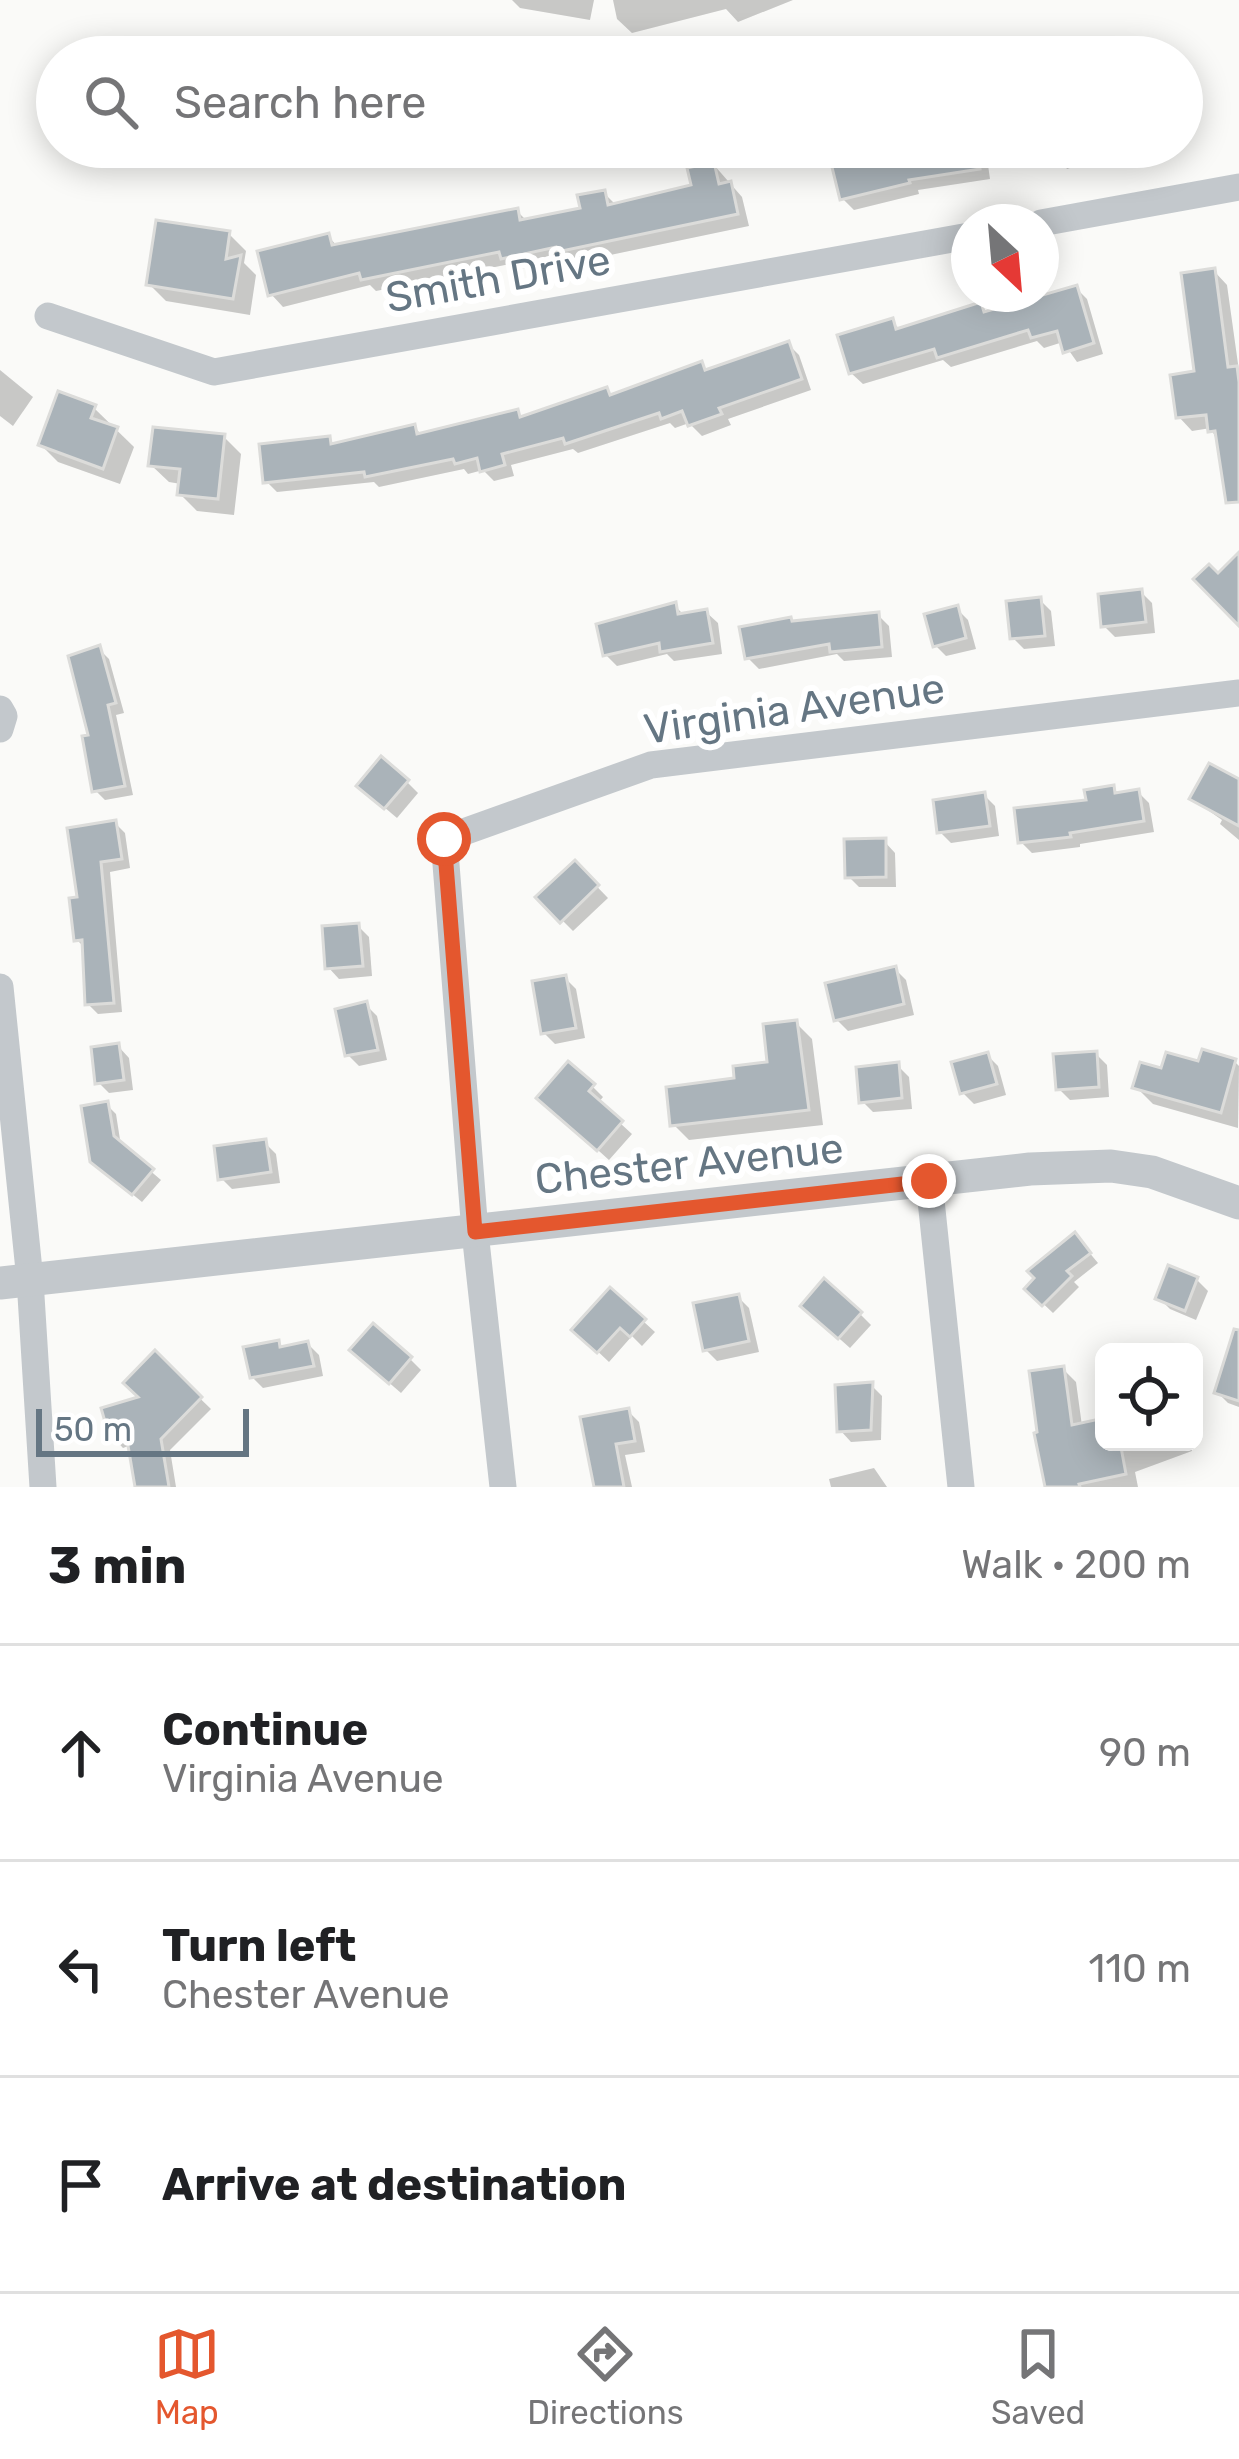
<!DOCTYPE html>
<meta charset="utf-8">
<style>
:root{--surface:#fff;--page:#f2f2f2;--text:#202124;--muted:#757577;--line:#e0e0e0;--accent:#e4572e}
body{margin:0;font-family:Rubik,sans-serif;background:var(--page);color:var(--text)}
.controls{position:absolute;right:36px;bottom:36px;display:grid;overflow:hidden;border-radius:18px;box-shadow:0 6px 30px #0003}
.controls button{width:108px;height:108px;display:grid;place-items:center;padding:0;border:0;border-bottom:3px solid var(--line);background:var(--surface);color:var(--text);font:60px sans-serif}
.compass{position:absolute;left:951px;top:204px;width:108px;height:108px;border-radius:50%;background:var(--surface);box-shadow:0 6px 30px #0003;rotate:154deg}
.scale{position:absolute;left:36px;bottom:30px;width:213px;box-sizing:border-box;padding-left:12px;border:6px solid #657683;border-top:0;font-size:33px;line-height:42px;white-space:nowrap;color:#657683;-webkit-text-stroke:9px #fff;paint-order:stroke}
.stop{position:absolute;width:36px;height:36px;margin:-27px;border:9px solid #e4572e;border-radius:50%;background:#fff}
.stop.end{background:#e4572e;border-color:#fff;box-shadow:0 3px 12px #0008}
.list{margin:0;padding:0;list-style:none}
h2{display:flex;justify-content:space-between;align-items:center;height:156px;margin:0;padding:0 48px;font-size:51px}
h2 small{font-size:39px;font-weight:400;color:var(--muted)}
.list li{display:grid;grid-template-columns:78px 1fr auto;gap:36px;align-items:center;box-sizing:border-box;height:216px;padding:0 48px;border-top:3px solid var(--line)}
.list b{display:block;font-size:45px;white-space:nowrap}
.list p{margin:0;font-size:39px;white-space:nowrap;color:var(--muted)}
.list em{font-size:39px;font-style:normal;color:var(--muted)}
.icon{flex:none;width:66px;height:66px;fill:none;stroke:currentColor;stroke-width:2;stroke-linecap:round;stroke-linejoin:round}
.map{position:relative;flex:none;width:1239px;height:1487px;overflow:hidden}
.search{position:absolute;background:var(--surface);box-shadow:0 6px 30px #0003;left:36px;right:36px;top:36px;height:132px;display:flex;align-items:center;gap:30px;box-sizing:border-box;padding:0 42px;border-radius:66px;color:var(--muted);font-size:45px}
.sheet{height:804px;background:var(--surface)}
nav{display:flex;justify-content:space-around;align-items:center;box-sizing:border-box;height:168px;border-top:3px solid var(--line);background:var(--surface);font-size:33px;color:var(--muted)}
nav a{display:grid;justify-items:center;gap:6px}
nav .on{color:var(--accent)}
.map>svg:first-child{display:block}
.shadow{fill:#0003}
.building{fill:#aab3b9;stroke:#dcdcda;stroke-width:3}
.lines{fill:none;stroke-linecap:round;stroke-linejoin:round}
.minor{stroke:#c3c8cc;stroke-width:27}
.tertiary{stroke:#c3c8cc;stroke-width:33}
.route{stroke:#e4572e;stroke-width:15}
.labels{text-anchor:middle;stroke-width:12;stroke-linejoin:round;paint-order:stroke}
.street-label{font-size:42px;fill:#657683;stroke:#fff}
</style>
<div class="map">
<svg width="1239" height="1487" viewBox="0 0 1239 1487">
<rect width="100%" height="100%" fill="#fafaf8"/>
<!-- shadow -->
<g class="shadow">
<path d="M 512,0 L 594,0 L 590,20 L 520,8 Z"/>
<path d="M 613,0 L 793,0 L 738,22 L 726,9 L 632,33 L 617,19 Z"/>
<path d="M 909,147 L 1012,147 L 1014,161 L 988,165 L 990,179 L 918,190 L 919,194 L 854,210 L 843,199 Z"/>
<path d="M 1053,147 L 1101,147 L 1104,156 L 1067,169 Z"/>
<path d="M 714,165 L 742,197 L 749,226 L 572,263 L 568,259 L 516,270 L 510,264 L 376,291 L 370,285 L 283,307 L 271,294 L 328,236 L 338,247 L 517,211 L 527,221 L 583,211 L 604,193 L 617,206 L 695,188 Z"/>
<path d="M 229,234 L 246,251 L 244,263 L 256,275 L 250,315 L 166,301 L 149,284 Z"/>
<path d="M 1214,271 L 1227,285 L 1239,371 L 1239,490 L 1211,428 L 1192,431 L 1179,417 L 1197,374 Z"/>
<path d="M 1076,288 L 1087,299 L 1103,354 L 1077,362 L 1063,342 L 1044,348 L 1037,341 L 951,367 L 943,360 L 863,384 L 851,373 L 892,322 L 901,330 L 981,306 L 989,314 Z"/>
<path d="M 788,344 L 799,355 L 811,390 L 728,419 L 731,425 L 702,436 L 689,423 L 675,428 L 670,423 L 578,453 L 573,449 L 511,465 L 514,476 L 494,481 L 483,470 L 468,474 L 464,469 L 379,487 L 374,482 L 277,492 L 266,481 L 329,439 L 335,446 L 414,427 L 423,436 L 517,412 L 523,419 L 606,391 L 612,397 L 702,364 L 709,372 Z"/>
<path d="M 0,370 L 33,397 L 13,426 L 0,416 Z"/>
<path d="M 94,408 L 134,447 L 120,484 L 58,462 L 41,445 Z"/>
<path d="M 224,437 L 241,454 L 234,515 L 197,511 L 180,494 L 181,484 L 169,482 L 151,465 Z"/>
<path d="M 1141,592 L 1152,603 L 1155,633 L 1115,637 L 1104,626 Z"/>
<path d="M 1040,600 L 1051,611 L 1055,646 L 1024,649 L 1013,638 Z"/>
<path d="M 675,606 L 685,616 L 706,612 L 718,623 L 722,654 L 674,661 L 667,654 L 617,666 L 606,655 Z"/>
<path d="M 957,609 L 968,620 L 976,649 L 946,656 L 935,645 Z"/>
<path d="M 878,615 L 889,626 L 892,657 L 844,661 L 837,654 L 759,669 L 748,658 L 793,623 Z"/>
<path d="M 99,649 L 109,659 L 124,713 L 116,715 L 133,795 L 105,800 L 95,790 L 92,737 Z"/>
<path d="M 407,782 L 418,793 L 397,818 L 371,796 Z"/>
<path d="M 1239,783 L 1239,840 L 1220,824 L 1222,820 L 1192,799 Z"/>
<path d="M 1113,788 L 1120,795 L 1138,792 L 1149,803 L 1154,832 L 1080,844 L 1080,847 L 1032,853 L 1021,842 Z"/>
<path d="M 984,795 L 995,806 L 999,836 L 951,843 L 940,832 Z"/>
<path d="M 115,823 L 125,833 L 130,868 L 110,872 L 122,1012 L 98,1014 L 88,1004 L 85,948 L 77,940 L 81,899 Z"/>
<path d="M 884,841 L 895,853 L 896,887 L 859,887 L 848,876 Z"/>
<path d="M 575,864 L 608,898 L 573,931 L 539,897 Z"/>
<path d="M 358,926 L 369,937 L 372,976 L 339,979 L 328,967 Z"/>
<path d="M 895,969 L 906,980 L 914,1015 L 848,1031 L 837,1020 Z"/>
<path d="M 565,978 L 576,989 L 585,1038 L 555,1044 L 544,1033 Z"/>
<path d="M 366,1005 L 377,1016 L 387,1060 L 359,1066 L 348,1055 Z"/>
<path d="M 796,1023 L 812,1039 L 823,1125 L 689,1140 L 673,1124 L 738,1081 L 771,1065 Z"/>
<path d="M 118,1046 L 129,1058 L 133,1090 L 109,1093 L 98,1082 Z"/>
<path d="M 1096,1054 L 1107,1065 L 1109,1097 L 1070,1100 L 1059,1089 Z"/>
<path d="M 987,1055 L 998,1066 L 1006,1095 L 974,1104 L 963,1093 Z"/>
<path d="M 1234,1061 L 1239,1066 L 1238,1128 L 1153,1104 L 1136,1087 L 1163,1072 Z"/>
<path d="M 898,1066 L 909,1077 L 912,1109 L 873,1112 L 862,1101 Z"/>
<path d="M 593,1087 L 603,1097 L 598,1103 L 632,1134 L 609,1160 L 551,1108 Z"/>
<path d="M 107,1105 L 116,1114 L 121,1146 L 161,1180 L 142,1202 L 103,1170 Z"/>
<path d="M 265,1143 L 276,1154 L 280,1183 L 232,1189 L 221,1178 Z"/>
<path d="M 1083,1245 L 1098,1263 L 1074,1282 L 1079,1287 L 1053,1313 L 1028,1289 Z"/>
<path d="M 1197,1280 L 1208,1291 L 1196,1320 L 1170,1309 L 1159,1298 Z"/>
<path d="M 610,1291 L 655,1332 L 642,1346 L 632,1336 L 609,1362 L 575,1330 Z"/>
<path d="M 738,1297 L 749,1308 L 759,1352 L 717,1361 L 706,1350 Z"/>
<path d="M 860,1314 L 871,1325 L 850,1348 L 815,1317 Z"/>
<path d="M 278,1343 L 284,1349 L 308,1344 L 319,1355 L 323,1376 L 263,1388 L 252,1377 Z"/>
<path d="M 155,1355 L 211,1409 L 170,1450 L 176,1487 L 138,1487 L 131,1445 L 123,1448 L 113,1437 L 144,1399 Z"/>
<path d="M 410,1359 L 421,1370 L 401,1393 L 364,1361 Z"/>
<path d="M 1063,1369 L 1076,1382 L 1082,1426 L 1104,1421 L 1104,1442 L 1189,1442 L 1192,1451 L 1135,1472 L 1138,1487 L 1047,1487 Z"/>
<path d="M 1239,1371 L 1239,1407 L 1228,1403 L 1217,1392 Z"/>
<path d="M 871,1385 L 882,1396 L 881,1440 L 851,1442 L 840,1430 Z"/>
<path d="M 628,1411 L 639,1422 L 645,1452 L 625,1455 L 632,1487 L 597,1487 Z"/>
<path d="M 874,1468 L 887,1487 L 831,1487 L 829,1479 Z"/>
</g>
<!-- building -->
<g class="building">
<path d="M 896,147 L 977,147 L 980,169 L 909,180 L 910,183 L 840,200 L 831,163 Z"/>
<path d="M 714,162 L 719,184 L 731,181 L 738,214 L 557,252 L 556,247 L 501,259 L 499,252 L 361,280 L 359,273 L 268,296 L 257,251 L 329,233 L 332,245 L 518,208 L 520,220 L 580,208 L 577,195 L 605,190 L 608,205 L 691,185 L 687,168 Z"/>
<path d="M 156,220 L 230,231 L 226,259 L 241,255 L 233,299 L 146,285 Z"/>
<path d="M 1215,268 L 1228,367 L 1237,366 L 1239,382 L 1239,502 L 1226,503 L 1215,431 L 1208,432 L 1206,415 L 1176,418 L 1170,375 L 1194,371 L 1181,273 Z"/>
<path d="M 1077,285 L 1094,343 L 1063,353 L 1057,331 L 1031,338 L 1028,330 L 937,358 L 934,349 L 849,374 L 837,335 L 893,318 L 896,329 L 981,302 L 984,312 Z"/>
<path d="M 789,341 L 802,379 L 719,408 L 722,414 L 688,426 L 682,411 L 661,419 L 659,413 L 565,444 L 563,438 L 502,454 L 505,465 L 480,472 L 477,458 L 455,464 L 453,459 L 365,477 L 364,472 L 263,483 L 259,444 L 330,436 L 331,444 L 415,424 L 417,434 L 518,409 L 520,417 L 607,387 L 610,395 L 702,361 L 705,370 Z"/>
<path d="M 58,391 L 96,405 L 91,418 L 118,427 L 103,469 L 38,445 Z"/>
<path d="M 153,427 L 225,434 L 218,499 L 177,495 L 180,469 L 148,466 Z"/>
<path d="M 1239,552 L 1239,626 L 1193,579 L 1209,564 L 1218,573 Z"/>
<path d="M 1142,589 L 1146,622 L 1101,627 L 1098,594 Z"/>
<path d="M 1041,597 L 1045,636 L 1010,639 L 1006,601 Z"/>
<path d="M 676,602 L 678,614 L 707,609 L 713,643 L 660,652 L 659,643 L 603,656 L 596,624 Z"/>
<path d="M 958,605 L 966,638 L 933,647 L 924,614 Z"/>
<path d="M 879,612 L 882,647 L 830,652 L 829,644 L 745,659 L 739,627 L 791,617 L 792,621 Z"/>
<path d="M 100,645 L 116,703 L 108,705 L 125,786 L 92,792 L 82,736 L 88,735 L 68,656 Z"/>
<path d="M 381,756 L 409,780 L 384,809 L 356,786 Z"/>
<path d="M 1209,763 L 1239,779 L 1239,826 L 1189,799 Z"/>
<path d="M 1114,785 L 1115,793 L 1139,789 L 1144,821 L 1070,833 L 1071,837 L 1018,843 L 1014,808 L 1086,800 L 1084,790 Z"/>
<path d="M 985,792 L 990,826 L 937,833 L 933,800 Z"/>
<path d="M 116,820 L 122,859 L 101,862 L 114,1003 L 85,1005 L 82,940 L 74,941 L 69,898 L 77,897 L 67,828 Z"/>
<path d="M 886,838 L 886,877 L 845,878 L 844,839 Z"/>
<path d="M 575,860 L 599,885 L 560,923 L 535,897 Z"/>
<path d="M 359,923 L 363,966 L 325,969 L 322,926 Z"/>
<path d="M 896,966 L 904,1004 L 834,1021 L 825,983 Z"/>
<path d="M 566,975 L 576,1028 L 541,1034 L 532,981 Z"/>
<path d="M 367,1001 L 378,1050 L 345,1056 L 335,1009 Z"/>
<path d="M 797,1020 L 809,1110 L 670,1126 L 666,1087 L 734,1078 L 733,1066 L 767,1062 L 763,1024 Z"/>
<path d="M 119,1043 L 124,1080 L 95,1084 L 91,1047 Z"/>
<path d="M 1202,1049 L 1236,1059 L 1221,1113 L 1132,1088 L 1140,1062 L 1161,1068 L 1166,1052 L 1198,1061 Z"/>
<path d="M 1097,1051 L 1099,1087 L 1056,1090 L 1053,1054 Z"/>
<path d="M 988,1052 L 997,1084 L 960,1094 L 951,1062 Z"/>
<path d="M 568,1061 L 595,1084 L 589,1091 L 623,1121 L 597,1151 L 536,1098 Z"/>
<path d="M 899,1062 L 902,1098 L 859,1103 L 856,1067 Z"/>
<path d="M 108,1101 L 114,1136 L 154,1169 L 132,1195 L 90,1162 L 81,1106 Z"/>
<path d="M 266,1139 L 271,1172 L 218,1180 L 214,1146 Z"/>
<path d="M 1075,1232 L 1091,1253 L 1067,1271 L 1072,1276 L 1042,1306 L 1024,1289 L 1034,1278 L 1027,1271 Z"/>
<path d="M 1168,1265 L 1198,1277 L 1185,1311 L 1155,1299 Z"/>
<path d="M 824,1278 L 862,1312 L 838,1339 L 800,1306 Z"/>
<path d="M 610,1287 L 646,1319 L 630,1337 L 620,1328 L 597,1353 L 571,1330 Z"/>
<path d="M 739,1294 L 749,1341 L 703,1351 L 693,1303 Z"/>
<path d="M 373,1323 L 412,1357 L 389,1384 L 349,1350 Z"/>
<path d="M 1234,1329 L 1239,1330 L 1239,1401 L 1214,1393 Z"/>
<path d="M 279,1340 L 280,1347 L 308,1341 L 314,1366 L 250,1378 L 243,1347 Z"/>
<path d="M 155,1350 L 202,1397 L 161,1439 L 169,1487 L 135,1487 L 126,1434 L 110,1439 L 101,1408 L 138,1397 L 123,1383 Z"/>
<path d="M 1064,1366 L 1072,1425 L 1104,1418 L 1104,1442 L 1120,1442 L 1126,1474 L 1079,1484 L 1080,1487 L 1045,1487 L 1034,1433 L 1037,1432 L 1029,1371 Z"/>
<path d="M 873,1382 L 871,1430 L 837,1432 L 835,1385 Z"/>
<path d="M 629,1408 L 635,1441 L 616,1444 L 624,1487 L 594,1487 L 580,1417 Z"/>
</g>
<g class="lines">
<!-- minor -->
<g class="minor">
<path d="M 1041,223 L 1239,187"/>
<path d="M 48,316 L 214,372 L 969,236"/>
<path d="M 0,709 L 4,716 L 0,729"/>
<path d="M 0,987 L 30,1280 L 43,1487"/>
<path d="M 929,1181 L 961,1487"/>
<path d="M 503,1487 L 475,1232 L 444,839 L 651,765 L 1239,693"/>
</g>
<!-- tertiary -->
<path class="tertiary" d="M 0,1283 L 1030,1169 L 1111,1166 L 1152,1172 L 1239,1203"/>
</g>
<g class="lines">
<!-- route -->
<path class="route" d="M 444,839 L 475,1232 L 929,1181"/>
</g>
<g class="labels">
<!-- street labels -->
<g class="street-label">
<text transform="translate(498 278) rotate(-10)" y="15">Smith Drive</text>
<text transform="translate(794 708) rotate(-8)" y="15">Virginia Avenue</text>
<text transform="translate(689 1163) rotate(-6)" y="15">Chester Avenue</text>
</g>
</g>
</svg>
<div class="controls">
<button><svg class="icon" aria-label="locate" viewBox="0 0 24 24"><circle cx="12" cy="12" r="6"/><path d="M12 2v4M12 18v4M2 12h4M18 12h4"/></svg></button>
</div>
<svg class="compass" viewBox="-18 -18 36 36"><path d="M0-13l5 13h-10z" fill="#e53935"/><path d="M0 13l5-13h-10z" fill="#757577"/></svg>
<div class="scale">50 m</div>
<div class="stop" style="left:444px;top:839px"></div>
<div class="stop end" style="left:929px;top:1181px"></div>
<div class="search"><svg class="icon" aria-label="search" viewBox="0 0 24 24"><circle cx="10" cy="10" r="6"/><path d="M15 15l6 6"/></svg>Search here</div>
</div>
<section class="sheet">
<h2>3 min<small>Walk · 200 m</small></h2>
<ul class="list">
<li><svg class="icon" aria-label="ahead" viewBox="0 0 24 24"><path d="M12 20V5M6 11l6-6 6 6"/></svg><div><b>Continue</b><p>Virginia Avenue</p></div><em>90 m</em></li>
<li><svg class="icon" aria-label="left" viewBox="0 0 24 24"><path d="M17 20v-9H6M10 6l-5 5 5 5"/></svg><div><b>Turn left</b><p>Chester Avenue</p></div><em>110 m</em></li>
<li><svg class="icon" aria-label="arrive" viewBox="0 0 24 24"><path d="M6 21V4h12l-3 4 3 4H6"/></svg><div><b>Arrive at destination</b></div></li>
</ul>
</section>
<nav>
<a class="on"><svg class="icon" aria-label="map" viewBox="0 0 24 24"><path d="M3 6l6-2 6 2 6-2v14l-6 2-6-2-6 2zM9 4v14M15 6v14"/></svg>Map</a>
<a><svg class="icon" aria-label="directions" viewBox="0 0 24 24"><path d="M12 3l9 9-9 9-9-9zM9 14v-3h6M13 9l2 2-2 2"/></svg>Directions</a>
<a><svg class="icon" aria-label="saved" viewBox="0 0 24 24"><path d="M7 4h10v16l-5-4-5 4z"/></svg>Saved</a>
</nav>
